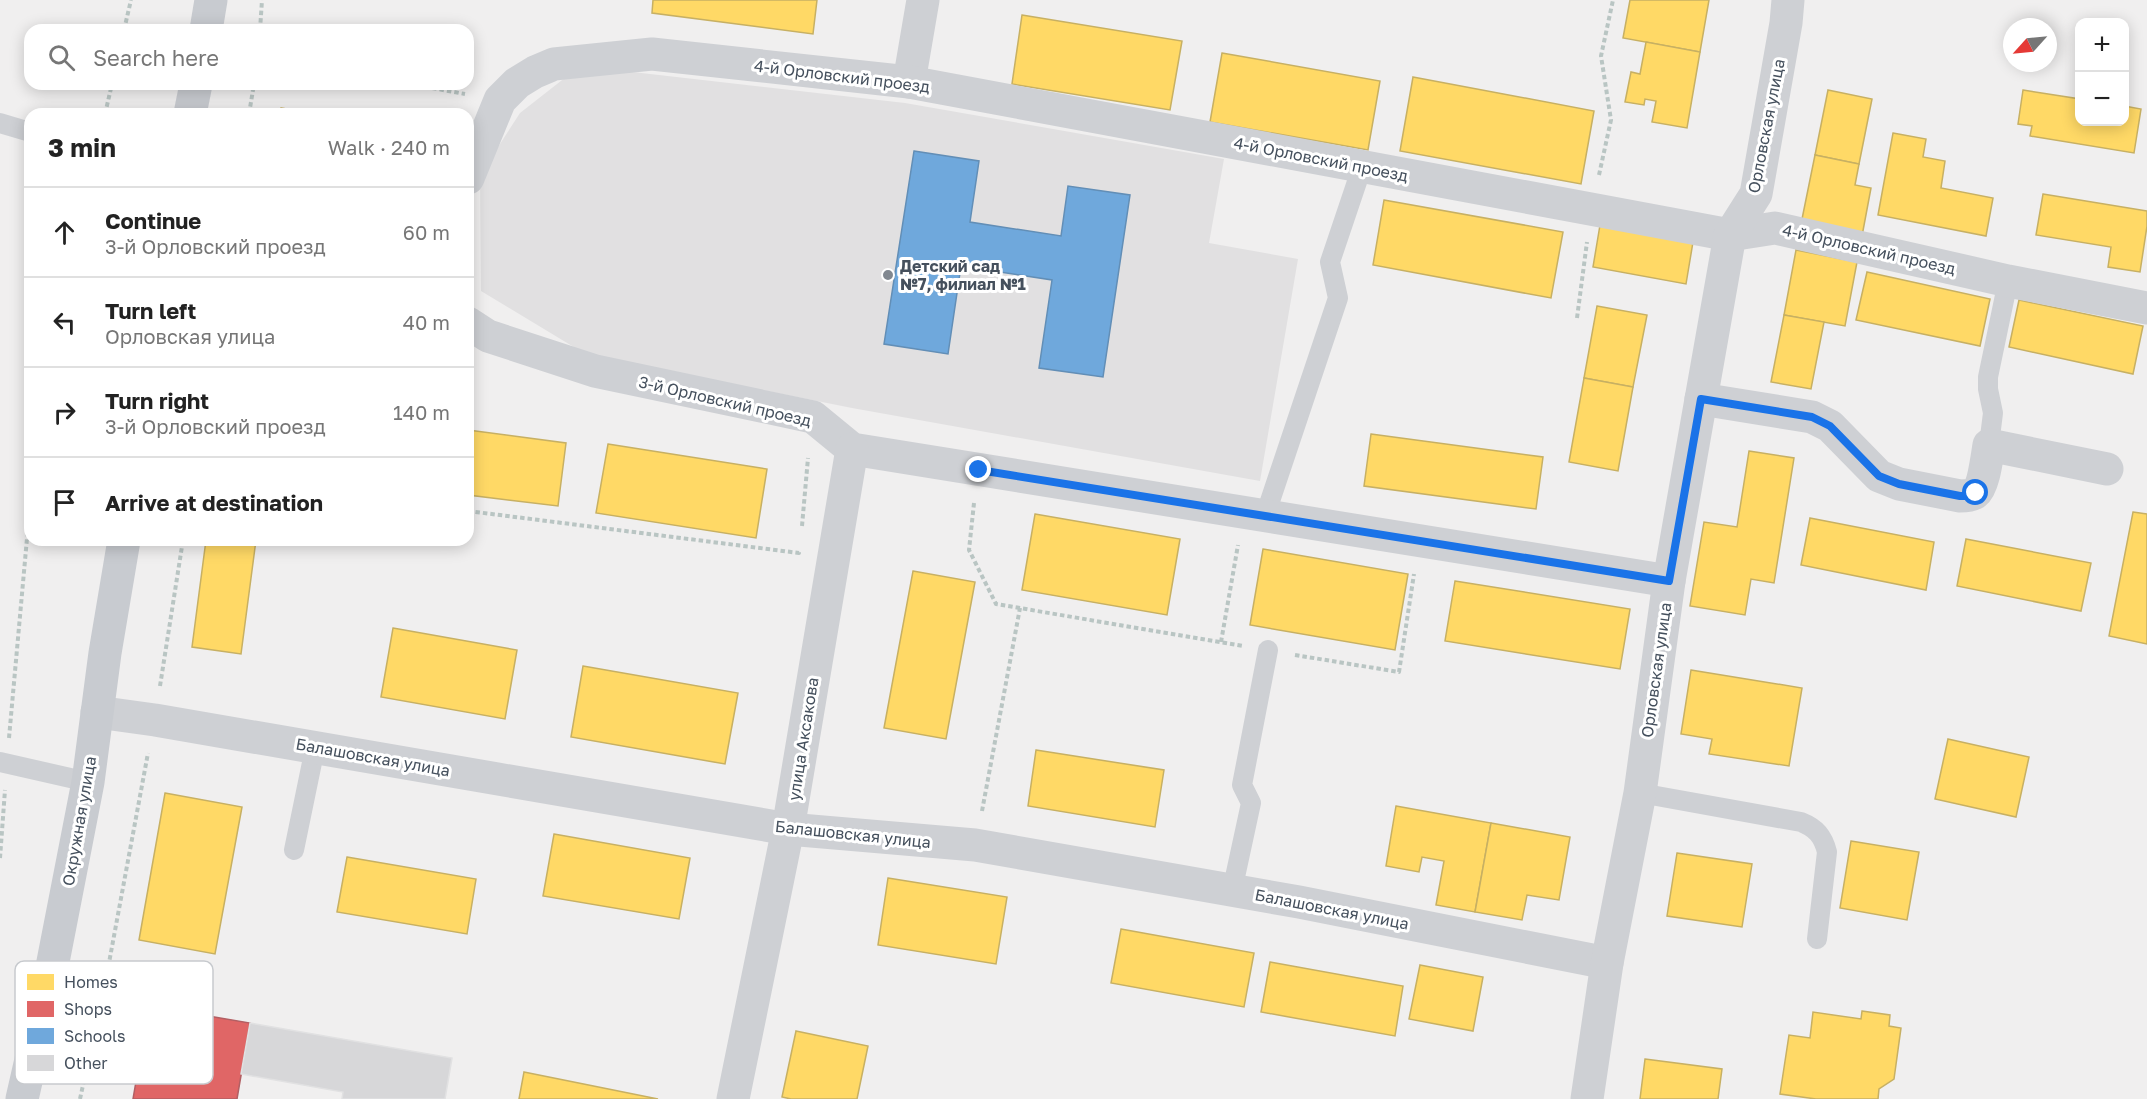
<!DOCTYPE html>
<meta charset="utf-8">
<style>
:root{--surface:#fff;--page:#f2f2f2;--text:#222;--muted:#767676;--line:#e0e0e0}
body{margin:0;font-family:"Golos Text",sans-serif;background:var(--page);color:var(--text)}
.controls{position:absolute;right:18px;top:18px;display:grid;overflow:hidden;border-radius:12px;box-shadow:0 3px 15px #0003}
.controls button{width:54px;height:54px;display:grid;place-items:center;padding:0;border:0;border-bottom:2px solid var(--line);background:var(--surface);color:var(--text);font:30px sans-serif}
.compass{position:absolute;left:2003px;top:18px;width:54px;height:54px;border-radius:50%;background:var(--surface);box-shadow:0 3px 15px #0003;rotate:243deg}
.stop{position:absolute;width:18px;height:18px;margin:-14px;border:4px solid #1a73e8;border-radius:50%;background:#fff}
.stop.end{background:#1a73e8;border-color:#fff;box-shadow:0 2px 6px #0008}
.list{margin:0;padding:0;list-style:none}
h2{display:flex;justify-content:space-between;align-items:center;height:78px;margin:0;padding:0 24px;font-size:26px}
h2 small{font-size:20px;font-weight:400;color:var(--muted)}
.list li{display:grid;grid-template-columns:39px 1fr auto;gap:18px;align-items:center;box-sizing:border-box;height:90px;padding:0 24px;border-top:2px solid var(--line)}
.list b{display:block;font-size:22px;white-space:nowrap}
.list p{margin:0;font-size:20px;white-space:nowrap;color:var(--muted)}
.list em{font-size:20px;font-style:normal;color:var(--muted)}
.icon{flex:none;width:33px;height:33px;fill:none;stroke:currentColor;stroke-width:2;stroke-linecap:round;stroke-linejoin:round}
.map{position:relative;flex:none;width:2147px;height:1099px;overflow:hidden}
.search{position:absolute;background:var(--surface);box-shadow:0 3px 15px #0003;left:24px;top:24px;width:450px;height:66px;display:flex;align-items:center;gap:15px;box-sizing:border-box;padding:0 21px;border-radius:18px;color:var(--muted);font-size:22px}
.panel{position:absolute;background:var(--surface);box-shadow:0 3px 15px #0003;left:24px;top:108px;width:450px;height:438px;border-radius:18px}
.map>svg:first-child{display:block}
.education{fill:#e1e0e1}
.homes{fill:#ffd966;stroke:#c7b063;stroke-width:1.5}
.shops{fill:#e06666;stroke:#b25f63;stroke-width:1.5}
.schools{fill:#6fa8dc;stroke:#628eb6;stroke-width:1.5}
.building{fill:#d7d7d9;stroke:#e1e1e2;stroke-width:1.5}
.lines{fill:none;stroke-linecap:round;stroke-linejoin:round}
.path{stroke:#b9c5c3;stroke-width:4;stroke-dasharray:4.5 3;stroke-linecap:butt}
.service{stroke:#ced0d4;stroke-width:20}
.minor{stroke:#ced0d4;stroke-width:33}
.primary{stroke:#c8cbd0;stroke-width:33}
.route{stroke:#1a73e8;stroke-width:8}
.poi-dot{fill:#818890;stroke:#fff;stroke-width:2}
.labels{text-anchor:middle;stroke-width:6;stroke-linejoin:round;paint-order:stroke}
.street-label{font-size:16px;fill:#45505d;stroke:#fff}
.poi-label{font-size:16px;font-weight:bold;fill:#45505d;stroke:#fff;text-anchor:start}
.key{fill:#fff;stroke:#c7cace;stroke-width:1.5}
.key-label{font-size:16px;fill:#45505d}
</style>
<div class="map">
<svg width="2147" height="1099" viewBox="0 0 2147 1099">
<rect width="100%" height="100%" fill="#f0efef"/>
<!-- education -->
<path class="education" d="M 580,66 L 905,103 L 1224,159 L 1209,243 L 1298,259 L 1260,481 L 852,408 L 587,355 L 481,291 L 480,175 L 520,113 Z"/>
<!-- homes -->
<g class="homes">
<path d="M 653,0 L 817,0 L 813,34 L 652,13 Z"/>
<path d="M 1630,0 L 1709,0 L 1700,52 L 1623,38 Z"/>
<path d="M 1022,15 L 1182,41 L 1170,110 L 1012,84 Z"/>
<path d="M 1646,42 L 1700,52 L 1687,128 L 1652,122 L 1656,101 L 1645,99 L 1644,105 L 1625,102 L 1631,72 L 1640,74 Z"/>
<path d="M 1222,53 L 1380,81 L 1368,150 L 1210,122 Z"/>
<path d="M 1413,77 L 1594,111 L 1581,184 L 1400,151 Z"/>
<path d="M 1828,90 L 1872,99 L 1859,164 L 1815,155 Z"/>
<path d="M 2023,90 L 2080,99 L 2080,122 L 2124,122 L 2124,106 L 2141,109 L 2134,153 L 2030,136 L 2032,126 L 2018,124 Z"/>
<path d="M 281,108 L 317,114 L 280,114 Z"/>
<path d="M 1893,133 L 1926,139 L 1923,157 L 1945,161 L 1941,188 L 1993,198 L 1986,236 L 1878,215 Z"/>
<path d="M 1815,155 L 1859,164 L 1855,185 L 1871,188 L 1862,236 L 1801,224 Z"/>
<path d="M 2043,194 L 2147,211 L 2147,226 L 2140,272 L 2108,267 L 2111,247 L 2036,235 Z"/>
<path d="M 1384,200 L 1563,232 L 1551,298 L 1373,265 Z"/>
<path d="M 1600,225 L 1693,242 L 1686,284 L 1593,267 Z"/>
<path d="M 1796,250 L 1857,262 L 1845,326 L 1784,315 Z"/>
<path d="M 1867,272 L 1990,299 L 1980,346 L 1856,320 Z"/>
<path d="M 2019,300 L 2143,326 L 2133,374 L 2009,347 Z"/>
<path d="M 1597,306 L 1647,315 L 1633,387 L 1584,378 Z"/>
<path d="M 1784,315 L 1824,322 L 1811,389 L 1771,382 Z"/>
<path d="M 1584,378 L 1633,387 L 1618,471 L 1569,462 Z"/>
<path d="M 468,430 L 566,443 L 558,506 L 468,495 Z"/>
<path d="M 1371,434 L 1543,457 L 1536,509 L 1364,486 Z"/>
<path d="M 608,444 L 767,469 L 756,538 L 596,513 Z"/>
<path d="M 1749,451 L 1794,458 L 1774,583 L 1751,579 L 1745,615 L 1690,606 L 1704,522 L 1737,527 Z"/>
<path d="M 2133,512 L 2147,514 L 2147,644 L 2109,636 Z"/>
<path d="M 1035,514 L 1180,539 L 1167,615 L 1022,590 Z"/>
<path d="M 1810,518 L 1934,542 L 1926,590 L 1801,565 Z"/>
<path d="M 1966,539 L 2091,563 L 2081,611 L 1957,586 Z"/>
<path d="M 206,540 L 256,540 L 241,654 L 192,647 Z"/>
<path d="M 1263,549 L 1408,574 L 1395,650 L 1250,625 Z"/>
<path d="M 913,571 L 975,582 L 946,739 L 884,728 Z"/>
<path d="M 1455,581 L 1630,609 L 1620,669 L 1445,641 Z"/>
<path d="M 393,628 L 517,650 L 505,719 L 381,697 Z"/>
<path d="M 583,666 L 738,693 L 725,764 L 571,737 Z"/>
<path d="M 1691,670 L 1802,688 L 1789,766 L 1709,754 L 1712,739 L 1681,734 Z"/>
<path d="M 1948,739 L 2029,757 L 2016,817 L 1935,799 Z"/>
<path d="M 1036,750 L 1164,770 L 1155,827 L 1028,806 Z"/>
<path d="M 165,793 L 242,807 L 215,954 L 139,940 Z"/>
<path d="M 1396,806 L 1491,823 L 1475,912 L 1436,905 L 1444,861 L 1422,857 L 1419,872 L 1386,866 Z"/>
<path d="M 1491,823 L 1570,837 L 1559,900 L 1527,895 L 1522,920 L 1475,912 Z"/>
<path d="M 554,834 L 690,858 L 679,919 L 543,896 Z"/>
<path d="M 1851,841 L 1919,852 L 1907,920 L 1840,908 Z"/>
<path d="M 1677,853 L 1752,864 L 1742,927 L 1667,916 Z"/>
<path d="M 347,857 L 476,879 L 467,934 L 337,912 Z"/>
<path d="M 888,878 L 1007,897 L 996,964 L 878,945 Z"/>
<path d="M 1121,929 L 1254,953 L 1244,1007 L 1111,983 Z"/>
<path d="M 1270,962 L 1403,986 L 1395,1036 L 1261,1012 Z"/>
<path d="M 1420,965 L 1483,977 L 1473,1031 L 1409,1019 Z"/>
<path d="M 1862,1011 L 1890,1015 L 1889,1026 L 1901,1028 L 1894,1079 L 1879,1089 L 1878,1099 L 1816,1099 L 1780,1094 L 1789,1035 L 1810,1038 L 1813,1012 L 1861,1019 Z"/>
<path d="M 796,1031 L 868,1046 L 857,1099 L 791,1099 L 782,1097 Z"/>
<path d="M 1645,1059 L 1722,1069 L 1718,1099 L 1640,1099 Z"/>
<path d="M 524,1072 L 658,1099 L 519,1099 Z"/>
</g>
<!-- shops -->
<path class="shops" d="M 149,1006 L 250,1023 L 237,1099 L 133,1099 Z"/>
<!-- schools -->
<path class="schools" d="M 914,151 L 979,161 L 970,222 L 1061,236 L 1068,186 L 1130,195 L 1103,377 L 1039,368 L 1052,280 L 961,266 L 948,354 L 884,344 Z"/>
<!-- building -->
<path class="building" d="M 250,1023 L 452,1058 L 445,1099 L 342,1099 L 343,1092 L 241,1074 Z"/>
<g class="lines">
<!-- path -->
<g class="path">
<path d="M 124,30 L 131,0"/>
<path d="M 260,30 L 262,0"/>
<path d="M 410,84 L 465,94"/>
<path d="M 105,114 L 112,84"/>
<path d="M 249,114 L 254,84"/>
<path d="M 1599,175 L 1611,120 L 1601,56 L 1613,0"/>
<path d="M 1577,318 L 1587,242"/>
<path d="M 974,503 L 969,550 L 996,604 L 1243,646"/>
<path d="M 468,511 L 799,553 L 799,551"/>
<path d="M 802,526 L 808,458"/>
<path d="M 1221,642 L 1238,545"/>
<path d="M 1295,655 L 1399,672 L 1414,574"/>
<path d="M 160,686 L 183,540"/>
<path d="M 9,738 L 30,505"/>
<path d="M 982,811 L 1020,608"/>
<path d="M 0,858 L 5,790"/>
<path d="M 80,1099 L 106,979 L 148,753"/>
</g>
<!-- service -->
<g class="service">
<path d="M 0,123 L 30,132"/>
<path d="M 1989,445 L 1993,413 L 1988,389 L 1988,377 L 2008,281"/>
<path d="M 1265,516 L 1338,298 L 1330,262 L 1362,167"/>
<path d="M 0,762 L 88,782"/>
<path d="M 1640,793 L 1801,822 C 1816,828 1823,836 1827,852 L 1817,939"/>
<path d="M 294,850 L 315,748"/>
<path d="M 1232,891 L 1251,803 L 1242,785 L 1268,650"/>
</g>
<!-- minor -->
<g class="minor">
<path d="M 909,82 L 923,0"/>
<path d="M 468,178 L 500,100 L 517,83 L 535,72 L 554,64 L 652,54 L 909,82 L 1730,235 L 1775,228 L 2008,281 L 2147,308"/>
<path d="M 468,323 L 488,336 L 595,371 L 813,417 L 852,449 L 1669,581"/>
<path d="M 1701,399 L 1812,417 L 1830,426 L 1879,476 L 1899,484 L 1960,496 C 1965,496 1970,496 1975,493 C 1984,486 1987,456 1989,445 L 2107,469"/>
<path d="M 97,712 L 155,720 L 788,829 L 975,845 L 1299,902 L 1607,963"/>
<path d="M 733,1099 L 788,829 L 852,449"/>
<path d="M 1587,1099 L 1607,963 L 1640,793 L 1669,581 L 1730,235 L 1756,194 L 1786,23 L 1788,0"/>
</g>
<!-- primary -->
<g class="primary">
<path d="M 206,30 L 211,0"/>
<path d="M 190,114 L 196,84"/>
<path d="M 22,1099 L 51,972 L 88,782 L 105,653 L 124,540"/>
</g>
</g>
<g class="lines">
<!-- route -->
<path class="route" d="M 979,470 L 1669,581 L 1701,399 L 1812,417 L 1830,426 L 1879,476 L 1899,484 L 1960,496 L 1969,496 L 1976,493"/>
</g>
<!-- markers -->
<circle class="poi-dot" cx="888" cy="275" r="6"/>
<g class="labels">
<!-- street labels -->
<g class="street-label">
<text transform="translate(842 76) rotate(7)" y="6">4-й Орловский проезд</text>
<text transform="translate(1766 126) rotate(-79)" y="6">Орловская улица</text>
<text transform="translate(1321 159) rotate(11)" y="6">4-й Орловский проезд</text>
<text transform="translate(1869 249) rotate(13)" y="6">4-й Орловский проезд</text>
<text transform="translate(725 401) rotate(13)" y="6">3-й Орловский проезд</text>
<text transform="translate(1656 670) rotate(-82)" y="6">Орловская улица</text>
<text transform="translate(803 739) rotate(-81)" y="6">улица Аксакова</text>
<text transform="translate(373 757) rotate(10)" y="6">Балашовская улица</text>
<text transform="translate(79 821) rotate(-80)" y="6">Окружная улица</text>
<text transform="translate(853 834) rotate(6)" y="6">Балашовская улица</text>
<text transform="translate(1332 909) rotate(11)" y="6">Балашовская улица</text>
</g>
<!-- poi labels -->
<g class="poi-label">
<text x="900" y="272">Детский сад<tspan x="900" dy="18">№7, филиал №1</tspan></text>
</g>
</g>
<!-- legend -->
<rect x="15" y="961" width="198" height="123" rx="9" class="key"/>
<rect x="27" y="974" width="27" height="16" fill="#ffd966"/>
<rect x="27" y="1001" width="27" height="16" fill="#e06666"/>
<rect x="27" y="1028" width="27" height="16" fill="#6fa8dc"/>
<rect x="27" y="1055" width="27" height="16" fill="#d7d7d9"/>
<g class="key-label">
<text x="64" y="988">Homes</text>
<text x="64" y="1015">Shops</text>
<text x="64" y="1042">Schools</text>
<text x="64" y="1069">Other</text>
</g>
</svg>
<div class="controls">
<button>+</button>
<button>−</button>
</div>
<svg class="compass" viewBox="-18 -18 36 36"><path d="M0-13l5 13h-10z" fill="#e53935"/><path d="M0 13l5-13h-10z" fill="#767676"/></svg>
<div class="stop" style="left:1976px;top:493px"></div>
<div class="stop end" style="left:979px;top:470px"></div>
<div class="search"><svg class="icon" aria-label="search" viewBox="0 0 24 24"><circle cx="10" cy="10" r="6"/><path d="M15 15l6 6"/></svg>Search here</div>
<section class="panel">
<h2>3 min<small>Walk · 240 m</small></h2>
<ul class="list">
<li><svg class="icon" aria-label="ahead" viewBox="0 0 24 24"><path d="M12 20V5M6 11l6-6 6 6"/></svg><div><b>Continue</b><p>3-й Орловский проезд</p></div><em>60 m</em></li>
<li><svg class="icon" aria-label="left" viewBox="0 0 24 24"><path d="M17 20v-9H6M10 6l-5 5 5 5"/></svg><div><b>Turn left</b><p>Орловская улица</p></div><em>40 m</em></li>
<li><svg class="icon" aria-label="right" viewBox="0 0 24 24"><path d="M7 20v-9h11M14 6l5 5-5 5"/></svg><div><b>Turn right</b><p>3-й Орловский проезд</p></div><em>140 m</em></li>
<li><svg class="icon" aria-label="arrive" viewBox="0 0 24 24"><path d="M6 21V4h12l-3 4 3 4H6"/></svg><div><b>Arrive at destination</b></div></li>
</ul>
</section>
</div>
